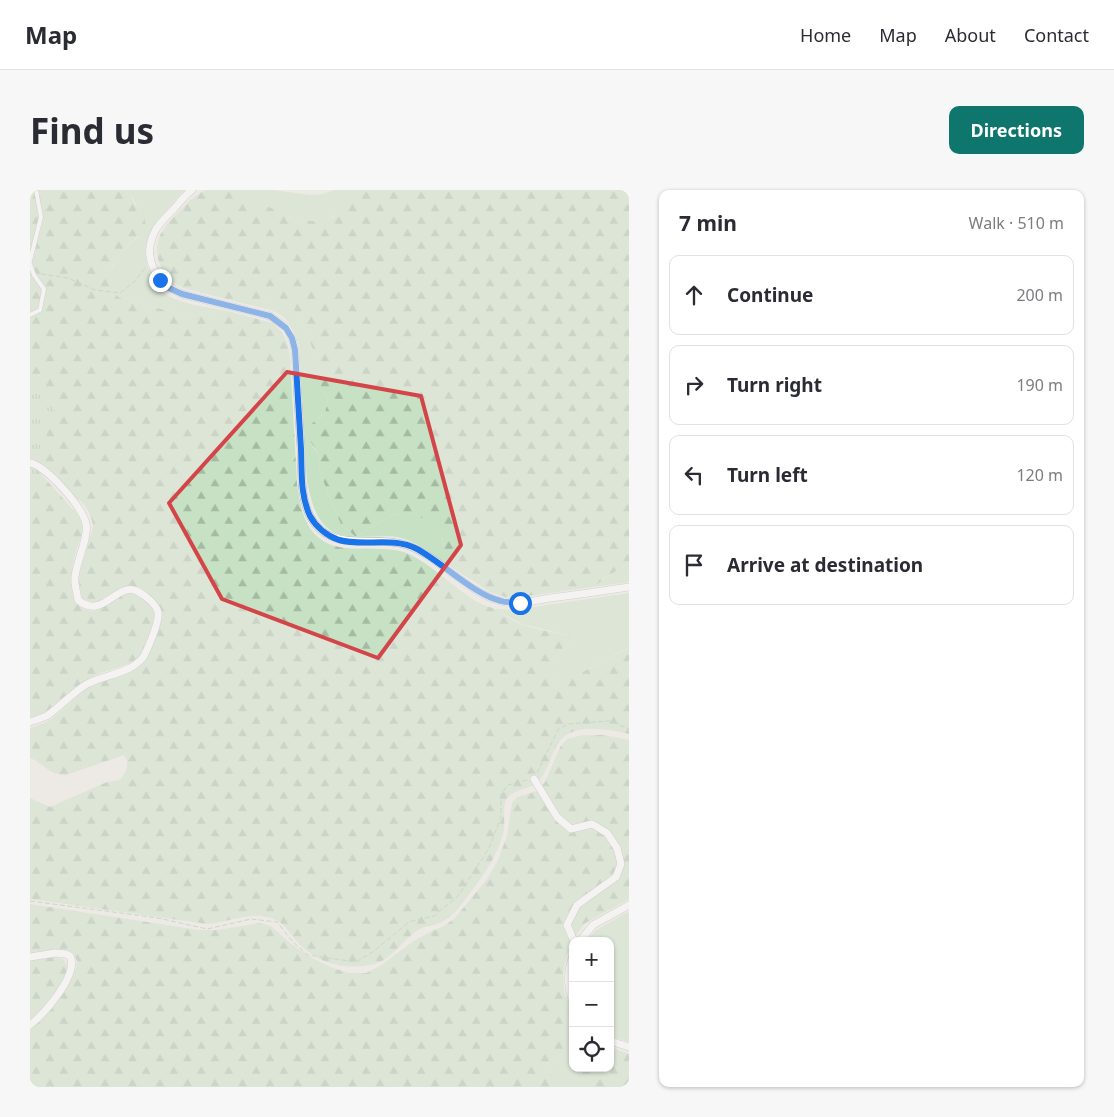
<!DOCTYPE html>
<meta charset="utf-8">
<style>
:root{--surface:#fff;--page:#f7f7f7;--text:#2b2b33;--muted:#7c7c81;--line:#e1e1e2;--accent:#0f766e}
body{margin:0;font-family:"Noto Sans",sans-serif;background:var(--page);color:var(--text)}
.controls{position:absolute;right:15px;bottom:15px;display:grid;overflow:hidden;border-radius:10px;box-shadow:0 1px 4px #0004}
.controls button{width:45px;height:45px;display:grid;place-items:center;padding:0;border:0;border-bottom:1px solid var(--line);background:var(--surface);color:var(--text);font:25px sans-serif}
.stop{position:absolute;width:15px;height:15px;margin:-11px;border:4px solid #1a73e8;border-radius:50%;background:#fff}
.stop.end{background:#1a73e8;border-color:#fff;box-shadow:0 1px 5px #0008}
.list{margin:0;padding:0;list-style:none}
h2{display:flex;justify-content:space-between;align-items:center;height:65px;margin:0;padding:0 20px;font-size:21px}
h2 small{font-size:16px;font-weight:400;color:var(--muted)}
.list li{display:grid;grid-template-columns:32px 1fr auto;gap:15px;align-items:center;box-sizing:border-box;height:80px;margin:0 10px 10px;padding:0 10px;border:1px solid var(--line);border-radius:10px}
.list b{display:block;font-size:19px;white-space:nowrap}
.list em{font-size:16px;font-style:normal;color:var(--muted)}
.icon{flex:none;width:28px;height:28px;fill:none;stroke:currentColor;stroke-width:2;stroke-linecap:round;stroke-linejoin:round}
.map{position:relative;flex:none;width:599px;height:897px;overflow:hidden;border-radius:10px}
header{display:flex;align-items:center;gap:30px;box-sizing:border-box;height:70px;padding:0 25px;background:var(--surface);border-bottom:1px solid var(--line)}
header strong{font-size:24px}
nav{display:flex;gap:28px;margin-inline-start:auto;font-size:18px}
.intro{display:flex;align-items:center;justify-content:space-between;box-sizing:border-box;height:120px;padding:0 30px}
h1{margin:0;font-size:35px}
.button{padding:12px 22px;border-radius:10px;background:var(--accent);color:#fff;font-size:18px;font-weight:700}
main{display:flex;gap:30px;padding:0 30px}
aside{flex:1;background:var(--surface);border-radius:10px;box-shadow:0 1px 4px #0004}
.map>svg:first-child{display:block}
.grass{fill:#c7e1c4}
.forest{fill:url(#forest-firs)}
.park{fill:url(#park-tufts)}
.lines{fill:none;stroke-linecap:round;stroke-linejoin:round}
.service-casing{stroke:#b0b2b5;stroke-width:5}
.minor-casing{stroke:#b0b2b5;stroke-width:8}
.path{stroke:#9ec1a5;stroke-width:1;stroke-dasharray:5 2.5;stroke-linecap:butt}
.service{stroke:#fff;stroke-width:4}
.minor{stroke:#fff;stroke-width:7}
.route{stroke:#1a73e8;stroke-width:6}
.marked{fill:none;stroke:#d34548;stroke-width:4;stroke-linejoin:round}
</style>
<header>
<strong>Map</strong>
<nav><a>Home</a><a>Map</a><a>About</a><a>Contact</a></nav>
</header>
<div class="intro"><h1>Find us</h1><a class="button">Directions</a></div>
<main>
<div class="map">
<svg width="599" height="897" viewBox="0 0 599 897">
<defs>
<pattern id="forest-firs" width="22" height="20" patternUnits="userSpaceOnUse" patternTransform="scale(1.25)"><rect width="22" height="20" fill="#c7e1c4"/><path d="M5 1l3.5 6h-7zM16 11l3.5 6h-7z" fill="#a5baa3"/></pattern>
<pattern id="park-tufts" width="24" height="20" patternUnits="userSpaceOnUse" patternTransform="scale(1.25)"><rect width="24" height="20" fill="#c7e1c4"/><path d="M3 7l-1-3M5 7V3M7 7l1-3M15 17l-1-3M17 17v-4M19 17l1-3" fill="none" stroke="#a5baa3"/></pattern>
</defs>
<rect width="100%" height="100%" fill="#edeae5"/>
<!-- grass -->
<g class="grass">
<path d="M 102,0 L 155,0 C 148,6 143,13 137,20 C 120,40 111,51 118,78 C 121,89 128,100 138,106 C 155,115 178,117 197,121 L 158,126 L 90,108 L 80,100 L 79,87 L 87,66 L 108,47 L 114,25 L 108,19 L 101,4 Z"/>
<path d="M 203,0 L 242,0 L 280,5 L 293,4 L 304,0 L 331,0 C 323,9 314,22 302,27 C 269,40 232,14 203,0 Z"/>
<path d="M 242,105 L 260,115 L 272,130 L 284,163 L 292,177 C 288,192 289,197 298,209 L 295,223 L 288,228 L 283,257 L 288,263 L 290,282 L 304,319 L 311,334 L 326,347 C 338,340 358,324 371,323 C 388,323 407,333 412,349 C 415,355 414,365 414,372 C 401,363 387,352 371,348 C 357,345 343,347 329,347 C 291,348 284,323 277,292 L 269,155 C 260,127 252,122 224,116 L 230,109 Z"/>
<path d="M 599,372 L 599,392 L 563,397 Z"/>
<path d="M 599,403 L 599,459 L 594,460 L 547,485 L 532,491 L 524,490 C 516,470 533,461 545,447 L 492,434 L 465,419 L 483,420 Z"/>
<path d="M 597,722 L 599,724 L 599,852 L 580,846 L 580,751 L 557,751 L 565,741 Z"/>
<path d="M 529,868 L 542,880 L 555,897 L 526,897 L 518,890 L 515,877 L 520,870 Z"/>
</g>
<!-- forest -->
<g class="forest">
<path d="M 0,0 L 102,0 C 99,9 107,19 114,24 L 116,37 C 96,61 78,64 80,100 L 90,108 L 158,126 L 197,121 L 243,133 L 252,142 L 257,152 L 260,166 L 267,294 C 270,314 273,335 289,348 C 313,368 353,351 381,365 C 405,377 426,400 449,413 C 455,416 461,417 467,420 C 475,425 484,432 493,435 C 510,440 528,443 545,447 C 533,460 516,471 524,490 L 532,491 L 547,485 L 595,460 L 599,459 L 599,544 C 576,539 539,531 526,557 C 520,568 517,582 509,591 C 500,601 482,598 476,610 C 472,618 476,633 473,644 C 465,673 446,695 428,719 C 422,725 415,731 407,734 C 402,736 397,736 392,738 C 377,745 368,761 354,770 C 336,780 302,778 285,766 C 280,763 274,759 270,755 C 260,744 255,732 240,728 C 218,721 198,733 177,734 L 0,709 L 0,608 L 20,617 L 77,592 L 90,590 C 97,581 100,574 94,565 L 36,585 C 18,585 15,574 0,568 L 0,538 L 15,533 L 24,527 L 56,498 L 71,490 L 103,479 L 113,473 L 132,424 L 125,411 L 106,398 C 90,405 68,420 52,408 L 48,388 L 63,337 C 62,325 57,318 49,309 L 45,314 L 0,264 Z"/>
<path d="M 175,0 L 203,0 L 260,27 L 282,31 L 304,27 L 316,16 L 331,0 L 599,0 L 599,372 L 563,397 L 491,407 L 476,407 L 460,402 L 414,372 C 414,365 415,355 412,349 C 407,333 387,323 371,323 C 358,324 338,340 326,347 L 311,334 L 304,319 L 290,282 L 288,263 L 278,247 L 280,235 L 295,223 L 298,209 C 288,196 288,193 292,177 L 284,163 L 272,130 L 260,115 L 242,105 L 230,109 L 224,116 L 153,98 L 139,90 L 132,80 L 128,69 L 127,57 L 130,45 L 138,33 L 160,10 Z"/>
<path d="M 0,272 L 49,326 L 54,337 C 51,349 45,362 43,374 C 40,392 42,426 68,420 C 81,416 90,400 106,404 C 112,406 120,414 125,418 L 126,427 L 110,466 L 101,473 L 68,484 L 57,490 L 14,524 L 0,529 Z"/>
<path d="M 553,545 L 574,545 L 599,550 L 599,709 L 554,734 L 544,748 L 536,767 L 533,785 L 534,802 L 543,824 L 543,878 L 580,878 L 580,857 L 599,864 L 599,897 L 555,897 L 542,880 L 529,868 L 520,870 L 515,877 L 518,890 L 526,897 L 0,897 L 0,840 L 22,818 L 46,778 L 47,771 L 44,765 L 34,760 L 0,765 L 0,714 L 169,740 L 187,740 L 230,733 L 241,736 L 260,753 L 284,769 L 303,778 L 319,783 L 336,783 L 350,776 L 385,750 L 402,741 L 414,736 L 425,728 L 457,689 L 468,670 L 477,646 L 482,613 L 487,607 L 507,601 L 515,592 L 530,557 L 537,549 Z"/>
<path d="M 24,767 L 33,769 C 35,772 38,776 37,780 C 36,791 9,825 0,832 L 0,771 Z"/>
</g>
<!-- park -->
<path class="park" d="M 0,188 L 28,203 L 0,310 Z"/>
<g class="lines">
<defs>
<g id="service">
<path d="M 0,71 L 11,27 L 6,0"/>
<path d="M 0,74 L 4,85 L 14,99 L 10,120 L 0,125"/>
</g>
<g id="minor">
<path d="M 162,0 C 155,5 149,13 143,20 C 137,26 129,33 125,41 C 111,69 126,92 152,104 L 240,126 L 257,138 L 262,148 L 265,160 C 267,193 269,226 271,259 C 272,281 270,306 280,326 C 300,364 341,345 373,354 C 407,363 438,404 471,411 C 487,415 504,411 520,408 C 546,405 573,401 599,397"/>
<path d="M 0,273 C 17,277 52,316 56,334 C 59,347 46,373 45,387 C 44,394 47,402 48,410 C 73,431 87,391 107,401 C 115,405 126,414 128,422 C 130,431 118,458 114,466 C 111,471 105,475 100,478 C 86,485 70,487 57,494 C 43,502 31,516 18,525 C 13,528 6,530 0,532"/>
<path d="M 504,589 L 527,627 L 541,639 L 562,634 L 577,643 L 587,658 L 591,674 L 586,687 L 547,715 L 537,735 L 544,751"/>
<path d="M 550,751 L 563,735 L 599,715"/>
<path d="M 543,766 C 537,781 537,796 543,812"/>
<path d="M 0,767 L 25,763 L 36,764 L 40,766 C 49,785 14,824 0,835"/>
<path d="M 580,851 L 599,857"/>
</g>
</defs>
<!-- service casing -->
<use href="#service" class="service-casing"/>
<!-- minor casing -->
<use href="#minor" class="minor-casing"/>
<!-- path -->
<g class="path">
<path d="M 11,84 L 38,88 L 65,100 L 90,103 L 106,90 L 116,77"/>
<path d="M 507,583 L 528,540 L 537,534 L 580,531 L 599,539"/>
<path d="M 0,711 L 128,728 L 177,739 L 221,729 L 247,732 L 263,752 L 278,765 L 326,772 L 344,761 L 379,732 L 404,726 L 429,705 L 459,658 L 471,627 L 471,604 L 478,595 L 497,590"/>
</g>
<!-- service -->
<use href="#service" class="service"/>
<!-- minor -->
<use href="#minor" class="minor"/>
</g>
<g class="lines">
<!-- route -->
<path class="route" d="M 130,90 L 139,98 L 152,104 L 240,126 L 256,138 L 262,148 L 265,160 C 267,193 269,226 271,259 C 272,281 270,305 280,326 C 286,337 297,346 309,350 C 335,357 362,346 387,359 C 413,373 444,405 471,411 C 477,413 484,412 490,413"/>
</g>
<!-- marked area -->
<path d="M0 0H599V897H0ZM 257,182 L 391,206 L 431,355 L 348,468 L 192,409 L 139,313 Z" fill="#edeae5" fill-opacity=".55" fill-rule="evenodd"/>
<path class="marked" d="M 257,182 L 391,206 L 431,355 L 348,468 L 192,409 L 139,313 Z"/>
</svg>
<div class="controls">
<button>+</button>
<button>−</button>
<button><svg class="icon" aria-label="locate" viewBox="0 0 24 24"><circle cx="12" cy="12" r="6"/><path d="M12 2v4M12 18v4M2 12h4M18 12h4"/></svg></button>
</div>
<div class="stop" style="left:490px;top:413px"></div>
<div class="stop end" style="left:130px;top:90px"></div>
</div>
<aside>
<h2>7 min<small>Walk · 510 m</small></h2>
<ul class="list">
<li><svg class="icon" aria-label="ahead" viewBox="0 0 24 24"><path d="M12 20V5M6 11l6-6 6 6"/></svg><div><b>Continue</b></div><em>200 m</em></li>
<li><svg class="icon" aria-label="right" viewBox="0 0 24 24"><path d="M7 20v-9h11M14 6l5 5-5 5"/></svg><div><b>Turn right</b></div><em>190 m</em></li>
<li><svg class="icon" aria-label="left" viewBox="0 0 24 24"><path d="M17 20v-9H6M10 6l-5 5 5 5"/></svg><div><b>Turn left</b></div><em>120 m</em></li>
<li><svg class="icon" aria-label="arrive" viewBox="0 0 24 24"><path d="M6 21V4h12l-3 4 3 4H6"/></svg><div><b>Arrive at destination</b></div></li>
</ul>
</aside>
</main>
